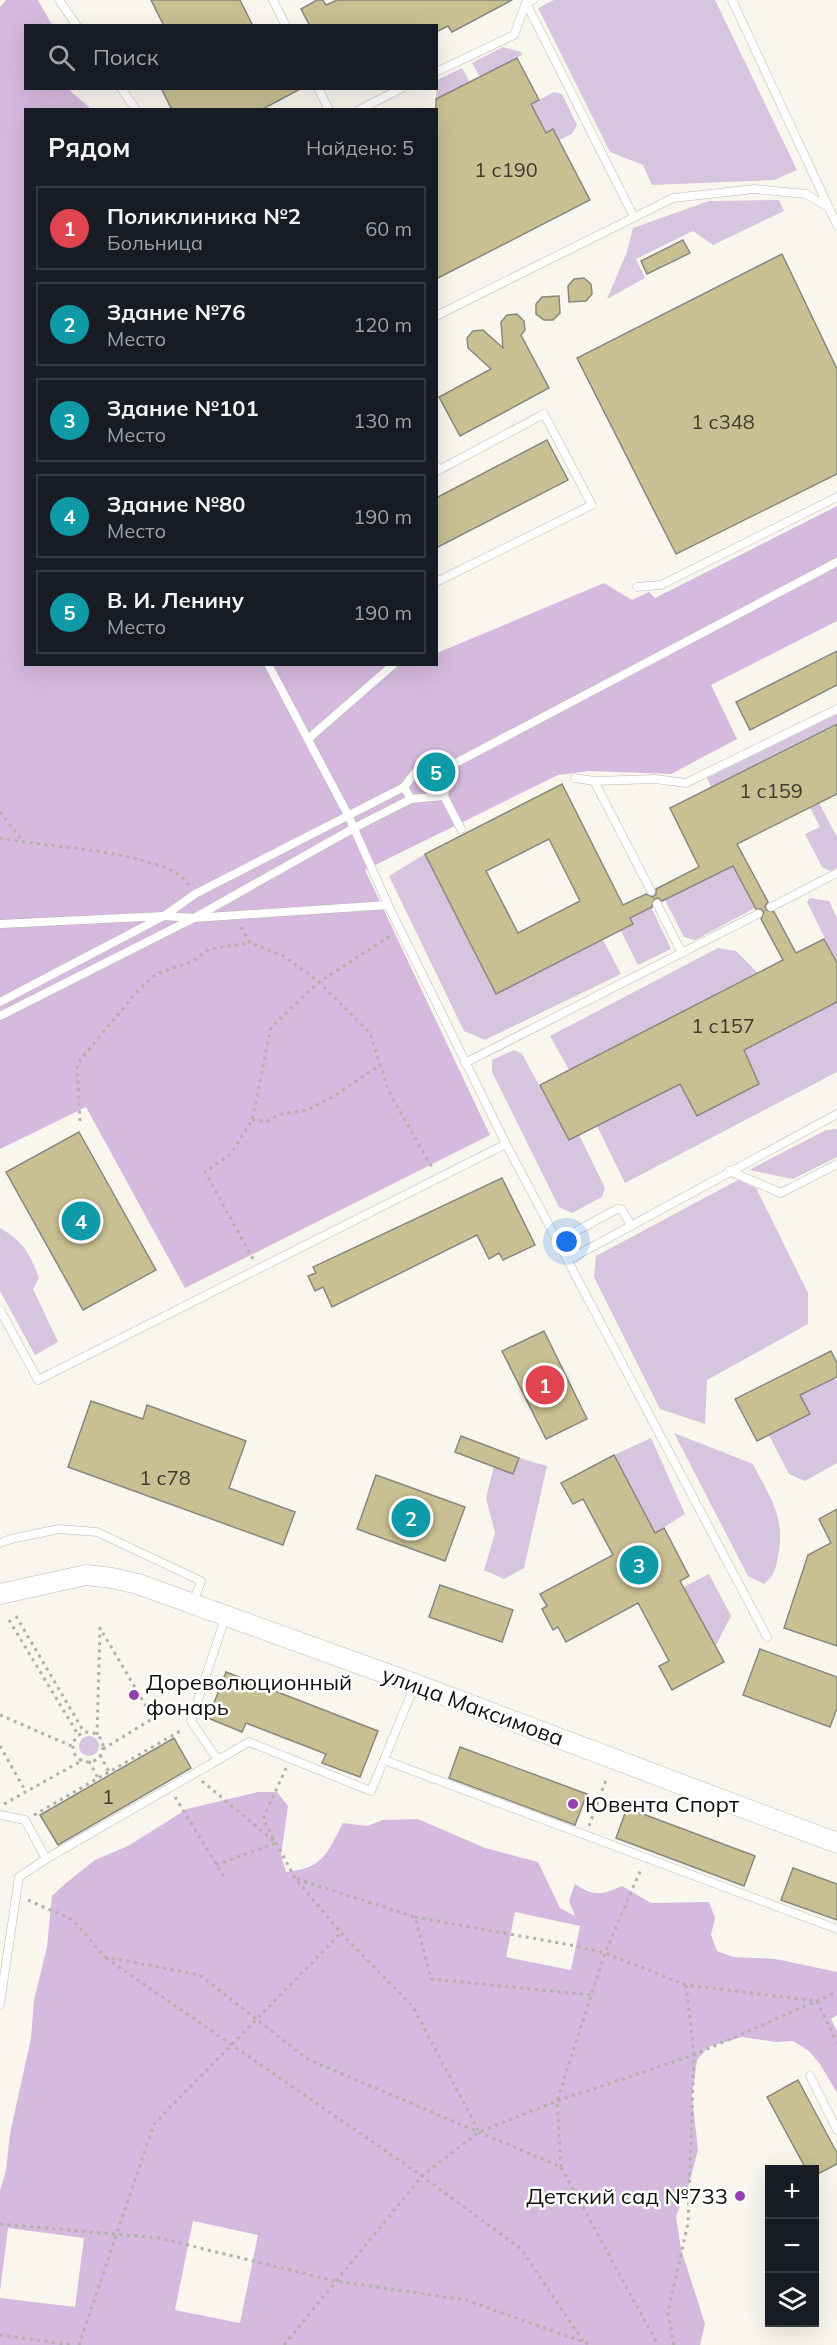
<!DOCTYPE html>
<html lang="ru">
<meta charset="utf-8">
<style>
:root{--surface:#171b24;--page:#20242c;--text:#f1f3f6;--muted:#9ea1a6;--line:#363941;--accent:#b45309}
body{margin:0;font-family:Mulish,sans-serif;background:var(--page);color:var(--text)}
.controls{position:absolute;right:18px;bottom:18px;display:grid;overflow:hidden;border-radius:0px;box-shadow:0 6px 24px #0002}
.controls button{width:54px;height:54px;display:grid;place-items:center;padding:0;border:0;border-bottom:2px solid var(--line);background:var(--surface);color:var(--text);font:30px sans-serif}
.you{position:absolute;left:567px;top:1242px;width:21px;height:21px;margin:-15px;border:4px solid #fff;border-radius:50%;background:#1a73e8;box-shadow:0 0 0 9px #1a73e833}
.badge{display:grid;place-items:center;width:39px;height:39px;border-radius:50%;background:var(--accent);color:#fff;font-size:20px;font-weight:700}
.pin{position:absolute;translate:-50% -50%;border:3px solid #fff;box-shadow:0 2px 6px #0006}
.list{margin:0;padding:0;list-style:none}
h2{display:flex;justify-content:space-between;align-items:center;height:78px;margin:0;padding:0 24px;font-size:26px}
h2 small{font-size:20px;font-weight:400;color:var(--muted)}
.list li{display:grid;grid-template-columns:39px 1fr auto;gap:18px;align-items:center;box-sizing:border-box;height:84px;margin:0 12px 12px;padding:0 12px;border:2px solid var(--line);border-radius:0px}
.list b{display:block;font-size:22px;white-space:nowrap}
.list p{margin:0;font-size:20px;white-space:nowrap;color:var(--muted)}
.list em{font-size:20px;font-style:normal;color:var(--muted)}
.icon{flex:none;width:33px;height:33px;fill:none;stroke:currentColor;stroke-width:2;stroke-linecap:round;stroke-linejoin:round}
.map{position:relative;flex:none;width:837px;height:2345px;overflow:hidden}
.search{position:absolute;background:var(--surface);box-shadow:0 6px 24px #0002;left:24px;top:24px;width:414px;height:66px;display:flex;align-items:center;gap:15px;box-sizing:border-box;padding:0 21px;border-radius:0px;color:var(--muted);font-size:22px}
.panel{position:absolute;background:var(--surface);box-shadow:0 6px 24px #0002;left:24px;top:108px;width:414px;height:558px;border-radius:0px}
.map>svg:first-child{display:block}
.green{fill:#d7c4de}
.forest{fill:#d5b9df;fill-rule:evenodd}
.building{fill:#c8c092;stroke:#898880;stroke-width:1.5;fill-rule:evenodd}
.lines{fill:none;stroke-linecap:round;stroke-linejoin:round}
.service-casing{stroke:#bcbab1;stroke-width:9}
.tertiary-casing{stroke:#bcbab1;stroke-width:21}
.path{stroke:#b2b0a9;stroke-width:3;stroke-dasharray:3 4.5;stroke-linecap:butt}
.service{stroke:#fff;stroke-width:8}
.tertiary{stroke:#fff;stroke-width:20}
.poi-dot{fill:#9541af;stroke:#fff;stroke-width:2}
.labels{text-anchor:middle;stroke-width:5;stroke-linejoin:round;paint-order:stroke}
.number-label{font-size:20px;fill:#3e3b2e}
.poi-label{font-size:22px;fill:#100f0c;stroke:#fff;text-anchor:start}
.street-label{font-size:22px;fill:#100f0c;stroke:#fff}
</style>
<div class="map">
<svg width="837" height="2345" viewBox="0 0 837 2345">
<rect width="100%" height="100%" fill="#f8f6ed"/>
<!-- green -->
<g class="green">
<path d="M 554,0 L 715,0 L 797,170 L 774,180 L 652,185 L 643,165 L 610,152 L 538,8 Z"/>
<path d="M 503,47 L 521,52 L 522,55 L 480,77 L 472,63 Z"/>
<path d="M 462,68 L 470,82 L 436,99 L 437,80 Z"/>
<path d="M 554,92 L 562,94 L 577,125 L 572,134 L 559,140 L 553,129 L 546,133 L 531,104 Z"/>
<path d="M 779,200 L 784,211 L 713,245 L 693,231 L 636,259 L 645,278 L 607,299 L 627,252 L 633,228 L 709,201 Z"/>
<path d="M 837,714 L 837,724 L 711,787 L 707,778 Z"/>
<path d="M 819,803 L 837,837 L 837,868 L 830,871 L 822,867 L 805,834 L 820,827 L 810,808 Z"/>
<path d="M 425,854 L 496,994 L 603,940 L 621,974 L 485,1040 L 464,1031 L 389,876 Z"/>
<path d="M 733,866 L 755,908 L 695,940 L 684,937 L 665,900 Z"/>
<path d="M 810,898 L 829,901 L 837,918 L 837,963 L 807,902 Z"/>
<path d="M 651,907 L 671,949 L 638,965 L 621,931 L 633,924 L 630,918 Z"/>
<path d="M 718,948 L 736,951 L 758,973 L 569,1070 L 550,1036 Z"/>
<path d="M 837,1002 L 837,1072 L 625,1183 L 597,1126 L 680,1084 L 759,1084 L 744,1050 Z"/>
<path d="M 514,1050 L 522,1054 L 569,1139 L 579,1135 L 605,1188 L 602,1197 L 572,1213 L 559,1207 L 492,1072 L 492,1060 Z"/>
<path d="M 837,1129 L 837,1157 L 793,1179 L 749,1170 L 826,1130 Z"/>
<path d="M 738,1180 L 756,1188 L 808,1293 L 808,1324 L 707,1380 L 705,1424 L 660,1409 L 594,1277 L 596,1256 Z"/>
<path d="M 0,1228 C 23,1241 30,1254 39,1278 L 33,1289 L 58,1342 L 35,1355 L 0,1291 Z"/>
<path d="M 834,1378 L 837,1381 L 837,1463 L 805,1481 L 789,1474 L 769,1435 L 810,1414 L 800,1395 Z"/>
<path d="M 674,1433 L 753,1464 C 770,1498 786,1517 778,1556 C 775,1571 775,1574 764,1584 L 748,1576 Z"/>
<path d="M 651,1438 L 685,1514 L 655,1533 L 614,1455 Z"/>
<path d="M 519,1458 L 547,1466 L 524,1568 L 504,1579 L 484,1570 L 495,1533 L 486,1498 L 494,1466 L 513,1473 Z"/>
<path d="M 709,1574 L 731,1616 L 715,1647 L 684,1587 Z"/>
<circle cx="89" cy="1746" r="10"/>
</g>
<!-- forest -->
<g class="forest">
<path d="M 6,0 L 38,0 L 52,25 L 26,26 L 26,88 L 68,89 L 91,109 L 26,110 L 26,664 L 436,664 L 437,653 L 604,583 L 632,600 L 649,592 L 655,598 L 837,506 L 837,621 L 711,685 L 737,739 L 671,774 L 589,771 L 558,775 L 365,870 L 490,1135 L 185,1288 L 86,1107 L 0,1149 L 0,7 Z"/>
<path d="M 258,1792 L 277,1792 L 288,1806 L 281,1855 L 286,1872 C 324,1868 327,1853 343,1823 L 367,1826 L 383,1820 L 418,1819 L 485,1848 L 538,1862 L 560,1908 L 575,1916 L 569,1901 L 575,1884 C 594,1897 602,1895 622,1886 L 651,1903 L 709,1902 L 715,1918 L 711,1935 L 717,1951 L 733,1957 L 776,1959 L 837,1972 L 837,2015 L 831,2019 L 837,2031 L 837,2093 L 820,2064 L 809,2051 L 793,2041 L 776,2042 L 742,2037 L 708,2047 L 697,2060 L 692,2096 L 698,2150 L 689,2184 L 676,2216 L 681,2249 L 705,2324 L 700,2345 L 0,2345 L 0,2298 L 75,2307 L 84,2238 L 8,2228 L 0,2291 L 0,2191 L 6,2170 L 10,2134 L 31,2038 L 34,2000 L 47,1947 L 52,1896 L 66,1883 L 95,1860 L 128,1846 L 187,1809 ZM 515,1912 L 580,1926 L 571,1970 L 506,1957 ZM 193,2221 L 258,2235 L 240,2323 L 175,2310 Z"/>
</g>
<!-- building -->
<g class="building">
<path d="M 151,0 L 240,0 L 253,26 L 164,26 Z"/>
<path d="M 317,0 L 323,0 L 326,5 L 337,0 L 512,0 L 452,32 L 448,26 L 436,32 L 436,26 L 310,26 L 301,9 Z"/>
<path d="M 517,58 L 539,100 L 531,104 L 546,133 L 553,129 L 590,200 L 436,279 L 436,99 Z"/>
<path d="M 161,88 L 302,88 L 261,110 L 172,110 Z"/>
<path d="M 683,240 L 690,253 L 647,274 L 641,261 Z"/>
<path d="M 782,254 L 837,369 L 837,474 L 676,554 L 577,358 Z"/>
<path d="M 584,278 L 591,284 L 592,294 L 586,301 L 569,302 L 568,286 L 574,279 Z"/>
<path d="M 559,296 L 560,313 L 553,320 L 544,320 L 536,314 L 536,304 L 542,297 Z"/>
<path d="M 517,314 L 524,321 L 525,330 L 521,335 L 549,388 L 460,436 L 439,397 L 491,369 L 468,348 L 467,338 L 473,331 L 483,330 L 503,348 L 501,322 L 507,315 Z"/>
<path d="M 547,440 L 568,480 L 436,548 L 436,498 Z"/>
<path d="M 837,651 L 837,685 L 750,730 L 736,702 Z"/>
<path d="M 837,724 L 837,794 L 737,844 L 768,902 L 765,906 L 766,910 L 774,912 L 796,953 L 824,939 L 837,963 L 837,1002 L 744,1050 L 759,1084 L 697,1116 L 680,1084 L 569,1140 L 540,1085 L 783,960 L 761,919 L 764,912 L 761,909 L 756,909 L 733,866 L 662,901 L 658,898 L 654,899 L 652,907 L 630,918 L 633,924 L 496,994 L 425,854 L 562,784 L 623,905 L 646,894 L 653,897 L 656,894 L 656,889 L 699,867 L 670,808 ZM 549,839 L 580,901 L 518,933 L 486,871 Z"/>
<path d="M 79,1132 L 156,1270 L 83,1310 L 6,1172 Z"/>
<path d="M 502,1178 L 535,1245 L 503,1260 L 499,1253 L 489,1259 L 477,1235 L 332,1307 L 323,1287 L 315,1291 L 308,1276 L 316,1273 L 313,1267 Z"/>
<path d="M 544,1331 L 587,1419 L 546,1439 L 502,1351 Z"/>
<path d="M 831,1351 L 837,1363 L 837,1377 L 800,1395 L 810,1414 L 757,1441 L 735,1399 Z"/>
<path d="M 91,1401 L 143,1419 L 147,1405 L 246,1441 L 229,1488 L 295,1512 L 283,1545 L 68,1467 Z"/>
<path d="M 461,1436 L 519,1458 L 513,1474 L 455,1452 Z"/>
<path d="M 614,1455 L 655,1533 L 664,1528 L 689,1576 L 680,1581 L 724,1662 L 672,1690 L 659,1666 L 669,1661 L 638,1603 L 566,1642 L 558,1627 L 553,1630 L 542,1609 L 547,1606 L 540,1594 L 613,1555 L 583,1499 L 573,1504 L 561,1483 Z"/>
<path d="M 376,1475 L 465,1507 L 445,1561 L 357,1529 Z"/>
<path d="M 837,1509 L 837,1646 L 784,1628 L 808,1555 L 831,1543 L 819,1519 Z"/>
<path d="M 440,1585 L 513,1610 L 502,1642 L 429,1617 Z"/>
<path d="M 760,1649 L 837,1677 L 837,1708 L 830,1727 L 743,1695 Z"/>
<path d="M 226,1672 L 378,1731 L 360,1777 L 322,1763 L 326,1754 L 246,1723 L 242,1732 L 208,1718 Z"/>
<path d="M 174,1738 L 191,1768 L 58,1845 L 40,1815 Z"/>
<path d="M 460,1747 L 587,1794 L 575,1825 L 449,1778 Z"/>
<path d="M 627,1808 L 755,1856 L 744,1886 L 616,1838 Z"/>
<path d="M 793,1868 L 837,1884 L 837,1920 L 781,1900 Z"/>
<path d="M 798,2080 L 837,2153 L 837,2164 L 814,2176 L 814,2169 L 806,2169 L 767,2097 Z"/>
</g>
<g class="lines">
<defs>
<g id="service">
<path d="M 59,0 L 77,26"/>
<path d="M 273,0 L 286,26"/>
<path d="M 732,0 L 837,225"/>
<path d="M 526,3 L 634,217"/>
<path d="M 436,72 L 514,35 L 526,3 L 533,0"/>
<path d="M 121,88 L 136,110"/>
<path d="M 318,88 L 329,110"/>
<path d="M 359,110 L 402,88"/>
<path d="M 436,316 L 673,198 L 754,189 L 806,194 L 828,207"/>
<path d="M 436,465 L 439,470 L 544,414 L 592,505 L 436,582"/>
<path d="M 637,587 L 661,585 L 837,497"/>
<path d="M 268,664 L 348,815 L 388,905"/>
<path d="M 308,739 L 394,664"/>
<path d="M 450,766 L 837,562"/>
<path d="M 575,778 L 594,781 L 655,779 L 686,783 L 837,709"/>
<path d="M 594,781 L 651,891"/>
<path d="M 444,796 L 461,829"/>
<path d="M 657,904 L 682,953"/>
<path d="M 771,907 L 837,873"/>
<path d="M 0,924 L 164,916 L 194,918 L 388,905 L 506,1144 L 767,1637"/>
<path d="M 0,1002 L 164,916 L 195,894 L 404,787 L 421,765 L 450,766 L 444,796 L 411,799 L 404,787"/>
<path d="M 0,1016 L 194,918 L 354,828 L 411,799"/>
<path d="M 465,1063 L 758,914"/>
<path d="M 729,1171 L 781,1193 L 837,1164"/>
<path d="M 558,1241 L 617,1209 L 621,1209 L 632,1226"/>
<path d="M 568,1260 L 837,1114"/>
<path d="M 0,1310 L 38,1380 L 506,1144"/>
<path d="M 0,1543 L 11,1539 L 59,1529 L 97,1532 L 201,1581 L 193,1603"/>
<path d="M 218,1760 L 191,1721 L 225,1618"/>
<path d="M 384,1760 L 415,1684"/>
<path d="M 0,1815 L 25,1820 L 46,1859 L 249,1742 L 371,1791 L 384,1760 L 837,1929"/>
<path d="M 0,2004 L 19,1877 L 46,1859"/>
<path d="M 810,2076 L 837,2130"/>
</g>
<path id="tertiary" d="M 0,1594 L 86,1575 L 112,1578 L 138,1584 L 415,1684 L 837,1843"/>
</defs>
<!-- service casing -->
<use href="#service" class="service-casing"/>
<!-- tertiary casing -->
<use href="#tertiary" class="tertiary-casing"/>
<!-- path -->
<g class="path">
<path d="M 0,812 L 23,841"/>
<path d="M 0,838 C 41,847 168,851 189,885"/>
<path d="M 241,927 L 250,943 L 284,956 L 319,982 L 370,1033 L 389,1092 L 433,1169"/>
<path d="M 252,1120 L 268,1121 L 278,1115 L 307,1110 L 331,1098 L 380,1065"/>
<path d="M 80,1121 L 77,1064 L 134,995 L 156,974 L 193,961 L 209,949 L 250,943"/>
<path d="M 253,1259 L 205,1172 L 231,1154 L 252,1120 L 271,1027 L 319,982 L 390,936"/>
<path d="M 16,1616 L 84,1732"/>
<path d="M 9,1620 L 79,1736"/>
<path d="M 0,1715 L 74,1747"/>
<circle cx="88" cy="1747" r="15"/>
<path d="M 97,1735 L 100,1628 L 153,1718"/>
<path d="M 0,1746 L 26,1792"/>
<path d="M 103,1749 L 173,1706 L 183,1714"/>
<path d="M 100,1755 L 109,1772"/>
<path d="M 89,1761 L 98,1778"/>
<path d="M 286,1768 L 263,1819 L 295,1878 L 341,1933 L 413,2007 L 478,2130"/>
<path d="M 202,1781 L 275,1842"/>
<path d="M 175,1797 L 225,1878"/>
<path d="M 4,1804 L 83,1760"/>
<path d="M 34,1815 L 182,1730"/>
<path d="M 589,1826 L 606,1780"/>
<path d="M 216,1865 L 276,1843"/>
<path d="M 297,1879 L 415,1917 L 431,1979 L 591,1995"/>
<path d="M 28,1900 L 73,1920 L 105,1957 L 200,1975 L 307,2059 L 561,2167 L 658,2345"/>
<path d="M 415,1917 L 576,1946 L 605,1953 L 686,1985 L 817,2001 L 837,2043"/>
<path d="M 106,1958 L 422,2176 L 521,2249 L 583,2341"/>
<path d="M 561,2167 L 557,2101 L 605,1953 L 641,1869"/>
<path d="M 0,2224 L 159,2238 L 335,2281 L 466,2300 L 592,2345"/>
<path d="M 0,2335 L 72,2345"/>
<path d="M 79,2345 L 154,2124 L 341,1933"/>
<path d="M 284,2345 L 422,2176 L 479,2132 L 557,2101 L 694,2055 L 837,1992"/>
<path d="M 674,2345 L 668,2312 L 688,2223 L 694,2055 L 686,1985"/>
</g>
<!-- service -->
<use href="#service" class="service"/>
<!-- tertiary -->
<use href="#tertiary" class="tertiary"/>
</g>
<!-- markers -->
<g class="poi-dot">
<circle cx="134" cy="1695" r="6"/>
<circle cx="573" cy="1804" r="6"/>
<circle cx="740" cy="2196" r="6"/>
</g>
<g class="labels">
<!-- number labels -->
<g class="number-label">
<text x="506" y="177">1 с190</text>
<text x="723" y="429">1 с348</text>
<text x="771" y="798">1 с159</text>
<text x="723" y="1033">1 с157</text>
<text x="165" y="1485">1 с78</text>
<text x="108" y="1804">1</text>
</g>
<!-- poi labels -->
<g class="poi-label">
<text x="146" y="1690">Дореволюционный<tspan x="146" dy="25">фонарь</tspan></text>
<text x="585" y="1812">Ювента Спорт</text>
<text x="728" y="2204" text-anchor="end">Детский сад №733</text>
</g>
<!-- street labels -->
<g class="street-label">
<text transform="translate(473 1706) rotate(20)" y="8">улица Максимова</text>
</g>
</g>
</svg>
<div class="controls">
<button>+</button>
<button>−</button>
<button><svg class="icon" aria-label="layers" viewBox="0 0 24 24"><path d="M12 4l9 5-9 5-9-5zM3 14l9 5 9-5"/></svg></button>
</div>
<div class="you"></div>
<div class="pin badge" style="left:545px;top:1385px;background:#e0444e">1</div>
<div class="pin badge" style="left:411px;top:1518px;background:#0f9aa8">2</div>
<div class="pin badge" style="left:639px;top:1565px;background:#0f9aa8">3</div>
<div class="pin badge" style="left:81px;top:1221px;background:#0f9aa8">4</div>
<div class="pin badge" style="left:436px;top:772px;background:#0f9aa8">5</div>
<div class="search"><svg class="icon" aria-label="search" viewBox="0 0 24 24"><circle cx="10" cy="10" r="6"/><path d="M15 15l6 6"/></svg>Поиск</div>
<section class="panel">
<h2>Рядом<small>Найдено: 5</small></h2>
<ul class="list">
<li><span class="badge" style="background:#e0444e">1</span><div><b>Поликлиника №2</b><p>Больница</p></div><em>60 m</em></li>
<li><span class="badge" style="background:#0f9aa8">2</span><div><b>Здание №76</b><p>Место</p></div><em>120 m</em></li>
<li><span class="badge" style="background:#0f9aa8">3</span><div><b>Здание №101</b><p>Место</p></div><em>130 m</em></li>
<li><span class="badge" style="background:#0f9aa8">4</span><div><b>Здание №80</b><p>Место</p></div><em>190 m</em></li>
<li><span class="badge" style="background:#0f9aa8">5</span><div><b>В. И. Ленину</b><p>Место</p></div><em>190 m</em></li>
</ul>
</section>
</div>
